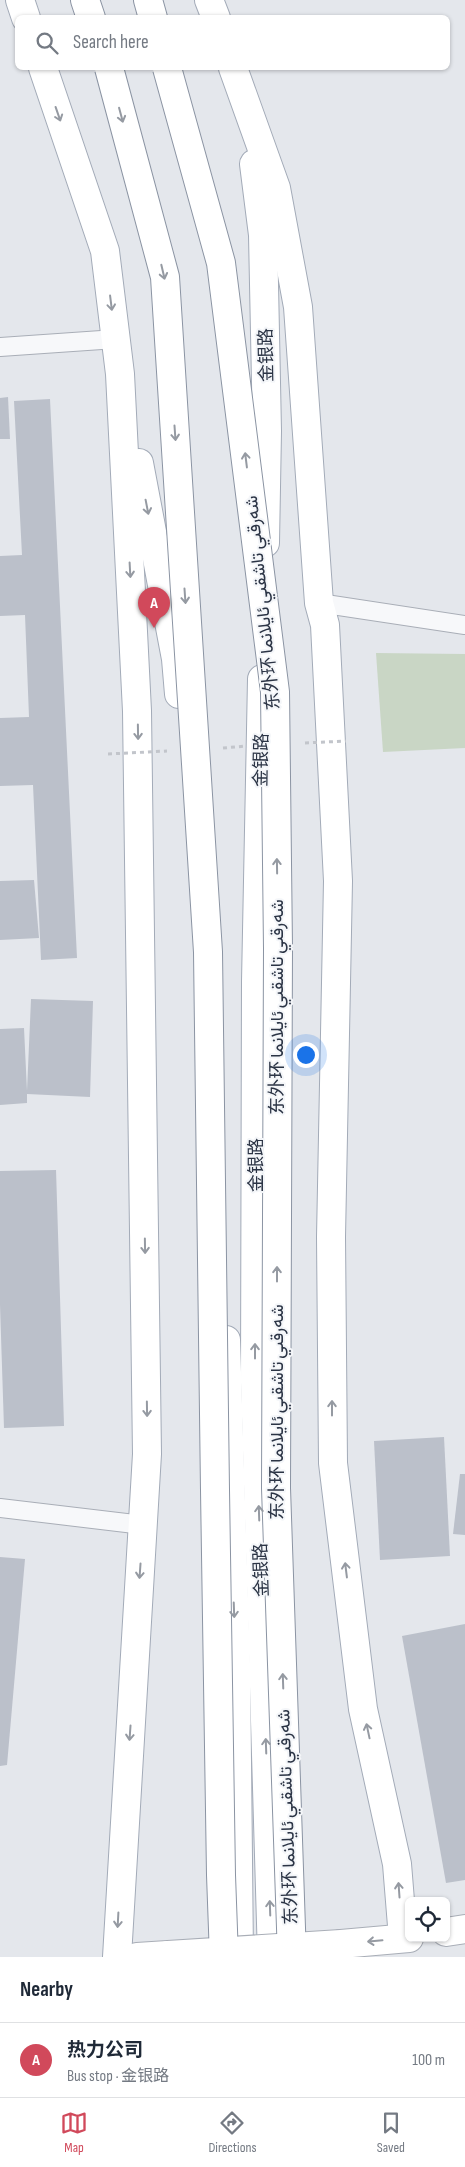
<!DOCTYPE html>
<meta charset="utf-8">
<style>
:root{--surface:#fff;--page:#f2f2f3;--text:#1f2937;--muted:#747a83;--line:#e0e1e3;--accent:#d1495b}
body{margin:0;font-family:"Sofia Sans Condensed",Vazirmatn,"Noto Sans SC",sans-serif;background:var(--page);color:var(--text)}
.controls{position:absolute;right:15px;bottom:15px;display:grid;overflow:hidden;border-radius:8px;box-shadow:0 1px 4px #0004}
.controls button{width:45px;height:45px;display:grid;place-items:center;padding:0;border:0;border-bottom:1px solid var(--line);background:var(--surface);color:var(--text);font:25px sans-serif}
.you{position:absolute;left:305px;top:1054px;width:18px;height:18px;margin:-12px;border:4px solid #fff;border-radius:50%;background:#1a73e8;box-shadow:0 0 0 8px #1a73e833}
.badge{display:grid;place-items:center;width:32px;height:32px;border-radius:50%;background:var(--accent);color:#fff;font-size:16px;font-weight:700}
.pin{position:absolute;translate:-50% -41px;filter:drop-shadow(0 1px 2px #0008)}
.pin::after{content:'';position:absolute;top:26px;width:18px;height:15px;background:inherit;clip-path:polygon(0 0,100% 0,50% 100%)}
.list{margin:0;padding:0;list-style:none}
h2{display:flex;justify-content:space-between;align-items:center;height:65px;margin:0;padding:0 20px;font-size:21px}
h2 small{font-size:16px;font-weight:400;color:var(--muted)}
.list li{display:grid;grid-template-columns:32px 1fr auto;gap:15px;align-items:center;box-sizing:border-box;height:75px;padding:0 20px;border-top:1px solid var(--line)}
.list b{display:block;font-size:19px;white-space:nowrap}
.list p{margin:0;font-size:16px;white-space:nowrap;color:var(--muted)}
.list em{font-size:16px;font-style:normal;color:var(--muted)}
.icon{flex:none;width:28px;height:28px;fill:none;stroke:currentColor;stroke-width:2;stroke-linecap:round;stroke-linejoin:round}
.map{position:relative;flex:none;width:465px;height:1957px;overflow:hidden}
.search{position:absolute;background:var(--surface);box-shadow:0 1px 4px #0004;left:15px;right:15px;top:15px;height:55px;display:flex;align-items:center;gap:12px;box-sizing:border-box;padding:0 18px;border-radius:8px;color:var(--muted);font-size:19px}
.sheet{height:140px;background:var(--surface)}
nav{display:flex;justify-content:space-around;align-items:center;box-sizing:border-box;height:70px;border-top:1px solid var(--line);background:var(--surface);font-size:14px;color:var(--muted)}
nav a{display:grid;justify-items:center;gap:2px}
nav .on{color:var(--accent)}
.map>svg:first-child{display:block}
.green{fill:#c9d6c5}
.building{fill:#bbc0ca}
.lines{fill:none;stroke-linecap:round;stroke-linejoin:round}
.lane-casing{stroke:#a9aeb7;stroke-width:20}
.secondary-casing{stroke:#a9aeb7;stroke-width:30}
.primary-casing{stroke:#a3abb8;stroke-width:30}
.highway-casing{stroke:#8b94a3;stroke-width:30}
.lane{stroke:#f7f8fa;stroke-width:18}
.secondary{stroke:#fff;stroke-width:28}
.primary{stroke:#fff;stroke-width:28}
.highway{stroke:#fff;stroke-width:28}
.secondary-bridge-casing{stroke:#a9aeb7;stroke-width:30;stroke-linecap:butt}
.highway-bridge-casing{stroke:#8b94a3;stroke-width:30;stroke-linecap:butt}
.path-bridge{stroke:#c2c5cb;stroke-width:3;stroke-dasharray:4 4;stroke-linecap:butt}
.secondary-bridge{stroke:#fff;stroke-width:28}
.highway-bridge{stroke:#fff;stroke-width:28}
.oneway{stroke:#959aa2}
.labels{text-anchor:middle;stroke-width:4;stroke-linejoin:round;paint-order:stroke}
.street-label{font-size:18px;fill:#2b3445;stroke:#f4f6f9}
</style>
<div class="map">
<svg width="465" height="1957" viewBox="0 0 465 1957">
<rect width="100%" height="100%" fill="#e4e7ec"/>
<!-- green -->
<path class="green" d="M 376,653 L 465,654 L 465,748 L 383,752 Z"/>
<!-- building -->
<g class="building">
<path d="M 8,397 L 10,439 L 0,439 L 0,398 Z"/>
<path d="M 50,399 L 77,958 L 41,960 L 33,785 L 0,786 L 0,718 L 29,717 L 25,615 L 0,616 L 0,556 L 22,555 L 14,401 Z"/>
<path d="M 34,880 L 39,938 L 0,940 L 0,881 Z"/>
<path d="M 31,999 L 93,1001 L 90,1097 L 27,1094 L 27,1103 L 0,1105 L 0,1029 L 24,1028 L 27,1091 Z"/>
<path d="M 56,1170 L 64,1426 L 4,1428 L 0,1305 L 0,1171 Z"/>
<path d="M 444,1437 L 450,1556 L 380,1560 L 374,1441 Z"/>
<path d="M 460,1474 L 465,1474 L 465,1535 L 453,1534 Z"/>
<path d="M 0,1557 L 25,1559 L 7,1765 L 0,1766 Z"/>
<path d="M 465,1624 L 465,1880 L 446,1883 L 402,1636 Z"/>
</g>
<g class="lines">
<defs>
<g id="lane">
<path d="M 0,347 L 116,339"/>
<path d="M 319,603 L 465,625"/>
<path d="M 0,1508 L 143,1525"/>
</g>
<g id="secondary">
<path d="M 446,1932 L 465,1929"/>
<path d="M 341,1944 L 409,1938"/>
<path d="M 137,1957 L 168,1955"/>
</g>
<g id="primary">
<path d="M 20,0 L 26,18"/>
<path d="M 209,0 L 216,18"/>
<path d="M 43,68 L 105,251 L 120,374 L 137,711 L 147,1454 L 117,1957"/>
<path d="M 233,68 L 276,188 L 298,307 L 319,603 L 325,625 L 338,881 L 331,1237 L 333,1463 L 363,1709 L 397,1864 L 403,1938"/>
<path d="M 254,164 L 263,235 L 267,431 L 265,543"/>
<path d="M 139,463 L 176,659 L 179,694"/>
<path d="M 262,679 L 256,982 L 255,1382 L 272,1957"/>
<path d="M 226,1340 L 236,1664 L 239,1957"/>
</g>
<g id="highway">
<path d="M 85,0 L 91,18"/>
<path d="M 148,0 L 153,18"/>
</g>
</defs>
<!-- lane casing -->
<use href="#lane" class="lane-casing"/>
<!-- secondary casing -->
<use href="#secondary" class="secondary-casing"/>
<!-- primary casing -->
<use href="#primary" class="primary-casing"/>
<!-- highway casing -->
<use href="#highway" class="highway-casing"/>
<!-- lane -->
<use href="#lane" class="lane"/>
<!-- secondary -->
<use href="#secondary" class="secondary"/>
<!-- primary -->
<use href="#primary" class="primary"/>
<!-- highway -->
<use href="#highway" class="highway"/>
<defs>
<path id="secondary-bridge" d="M 168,1955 L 341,1944"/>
<g id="highway-bridge">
<path d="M 109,68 L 165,277 L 208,952 L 215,1490 L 221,1875 L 224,1957"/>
<path d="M 167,68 L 221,263 L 275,692 L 278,948 L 276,1488 L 292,1957"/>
</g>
</defs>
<!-- secondary-bridge casing -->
<use href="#secondary-bridge" class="secondary-bridge-casing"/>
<!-- highway-bridge casing -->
<use href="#highway-bridge" class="highway-bridge-casing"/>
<!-- path-bridge -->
<g class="path-bridge">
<path d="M 305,743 L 346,741"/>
<path d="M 223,748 L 247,746"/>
<path d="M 108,754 L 167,751"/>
</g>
<!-- secondary-bridge -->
<use href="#secondary-bridge" class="secondary-bridge"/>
<!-- highway-bridge -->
<use href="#highway-bridge" class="highway-bridge"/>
</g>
<!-- one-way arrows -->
<defs><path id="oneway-shaft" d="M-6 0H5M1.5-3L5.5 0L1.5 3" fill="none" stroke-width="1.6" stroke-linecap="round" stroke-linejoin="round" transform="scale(1.25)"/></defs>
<g class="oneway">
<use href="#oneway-shaft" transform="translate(58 114) rotate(71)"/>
<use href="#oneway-shaft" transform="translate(121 115) rotate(75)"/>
<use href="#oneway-shaft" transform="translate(163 272) rotate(77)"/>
<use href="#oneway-shaft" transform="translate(111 303) rotate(83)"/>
<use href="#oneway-shaft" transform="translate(175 433) rotate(86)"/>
<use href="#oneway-shaft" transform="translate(246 460) rotate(-97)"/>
<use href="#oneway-shaft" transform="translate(147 507) rotate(79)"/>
<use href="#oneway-shaft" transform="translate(130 570) rotate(87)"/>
<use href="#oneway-shaft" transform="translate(185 596) rotate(86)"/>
<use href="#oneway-shaft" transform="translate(138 732) rotate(89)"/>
<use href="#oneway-shaft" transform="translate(277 866) rotate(-91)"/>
<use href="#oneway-shaft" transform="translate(145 1246) rotate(89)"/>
<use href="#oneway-shaft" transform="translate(277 1274) rotate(-90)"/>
<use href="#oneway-shaft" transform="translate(255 1351) rotate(-90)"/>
<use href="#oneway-shaft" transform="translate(332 1408) rotate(-90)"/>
<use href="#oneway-shaft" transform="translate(147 1409) rotate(89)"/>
<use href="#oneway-shaft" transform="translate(259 1513) rotate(-92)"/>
<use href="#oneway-shaft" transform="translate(346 1570) rotate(-97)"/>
<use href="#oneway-shaft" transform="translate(140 1571) rotate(94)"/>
<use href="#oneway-shaft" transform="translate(234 1610) rotate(88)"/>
<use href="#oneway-shaft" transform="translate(283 1681) rotate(-92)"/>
<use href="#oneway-shaft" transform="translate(368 1731) rotate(-102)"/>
<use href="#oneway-shaft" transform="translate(130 1733) rotate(94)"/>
<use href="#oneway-shaft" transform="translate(266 1746) rotate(-92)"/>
<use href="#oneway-shaft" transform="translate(399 1890) rotate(-94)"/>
<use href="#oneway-shaft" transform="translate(270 1908) rotate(-92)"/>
<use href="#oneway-shaft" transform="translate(118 1920) rotate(93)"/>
<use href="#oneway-shaft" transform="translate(375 1941) rotate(175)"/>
</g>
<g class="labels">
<!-- street labels -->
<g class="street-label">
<text transform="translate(266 355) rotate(-91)" y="6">金银路</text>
<text transform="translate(262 603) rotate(-96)" y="6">东外环 شەرقىي تاشقىي ئايلانما</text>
<text transform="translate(261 760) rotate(-89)" y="6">金银路</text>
<text transform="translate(277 1007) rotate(-90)" y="6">东外环 شەرقىي تاشقىي ئايلانما</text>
<text transform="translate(256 1165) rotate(-90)" y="6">金银路</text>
<text transform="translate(277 1412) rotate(-90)" y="6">东外环 شەرقىي تاشقىي ئايلانما</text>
<text transform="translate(261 1570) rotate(-92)" y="6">金银路</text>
<text transform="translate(287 1817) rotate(-92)" y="6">东外环 شەرقىي تاشقىي ئايلانما</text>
</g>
</g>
</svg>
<div class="controls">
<button><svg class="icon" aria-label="locate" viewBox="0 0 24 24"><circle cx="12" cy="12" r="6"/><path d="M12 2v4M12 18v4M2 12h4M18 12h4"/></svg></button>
</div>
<div class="you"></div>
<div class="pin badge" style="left:154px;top:628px">A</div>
<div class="search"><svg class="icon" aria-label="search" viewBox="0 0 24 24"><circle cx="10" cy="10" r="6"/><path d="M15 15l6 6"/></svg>Search here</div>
</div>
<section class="sheet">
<h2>Nearby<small></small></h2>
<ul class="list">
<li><span class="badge">A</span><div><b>热力公司</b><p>Bus stop · 金银路</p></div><em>100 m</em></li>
</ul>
</section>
<nav>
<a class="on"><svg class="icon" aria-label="map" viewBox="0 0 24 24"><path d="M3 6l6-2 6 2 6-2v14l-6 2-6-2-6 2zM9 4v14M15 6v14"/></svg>Map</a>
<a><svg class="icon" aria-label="directions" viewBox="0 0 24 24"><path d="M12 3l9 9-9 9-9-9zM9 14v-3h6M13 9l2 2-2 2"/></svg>Directions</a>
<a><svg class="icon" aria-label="saved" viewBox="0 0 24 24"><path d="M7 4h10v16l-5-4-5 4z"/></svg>Saved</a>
</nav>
